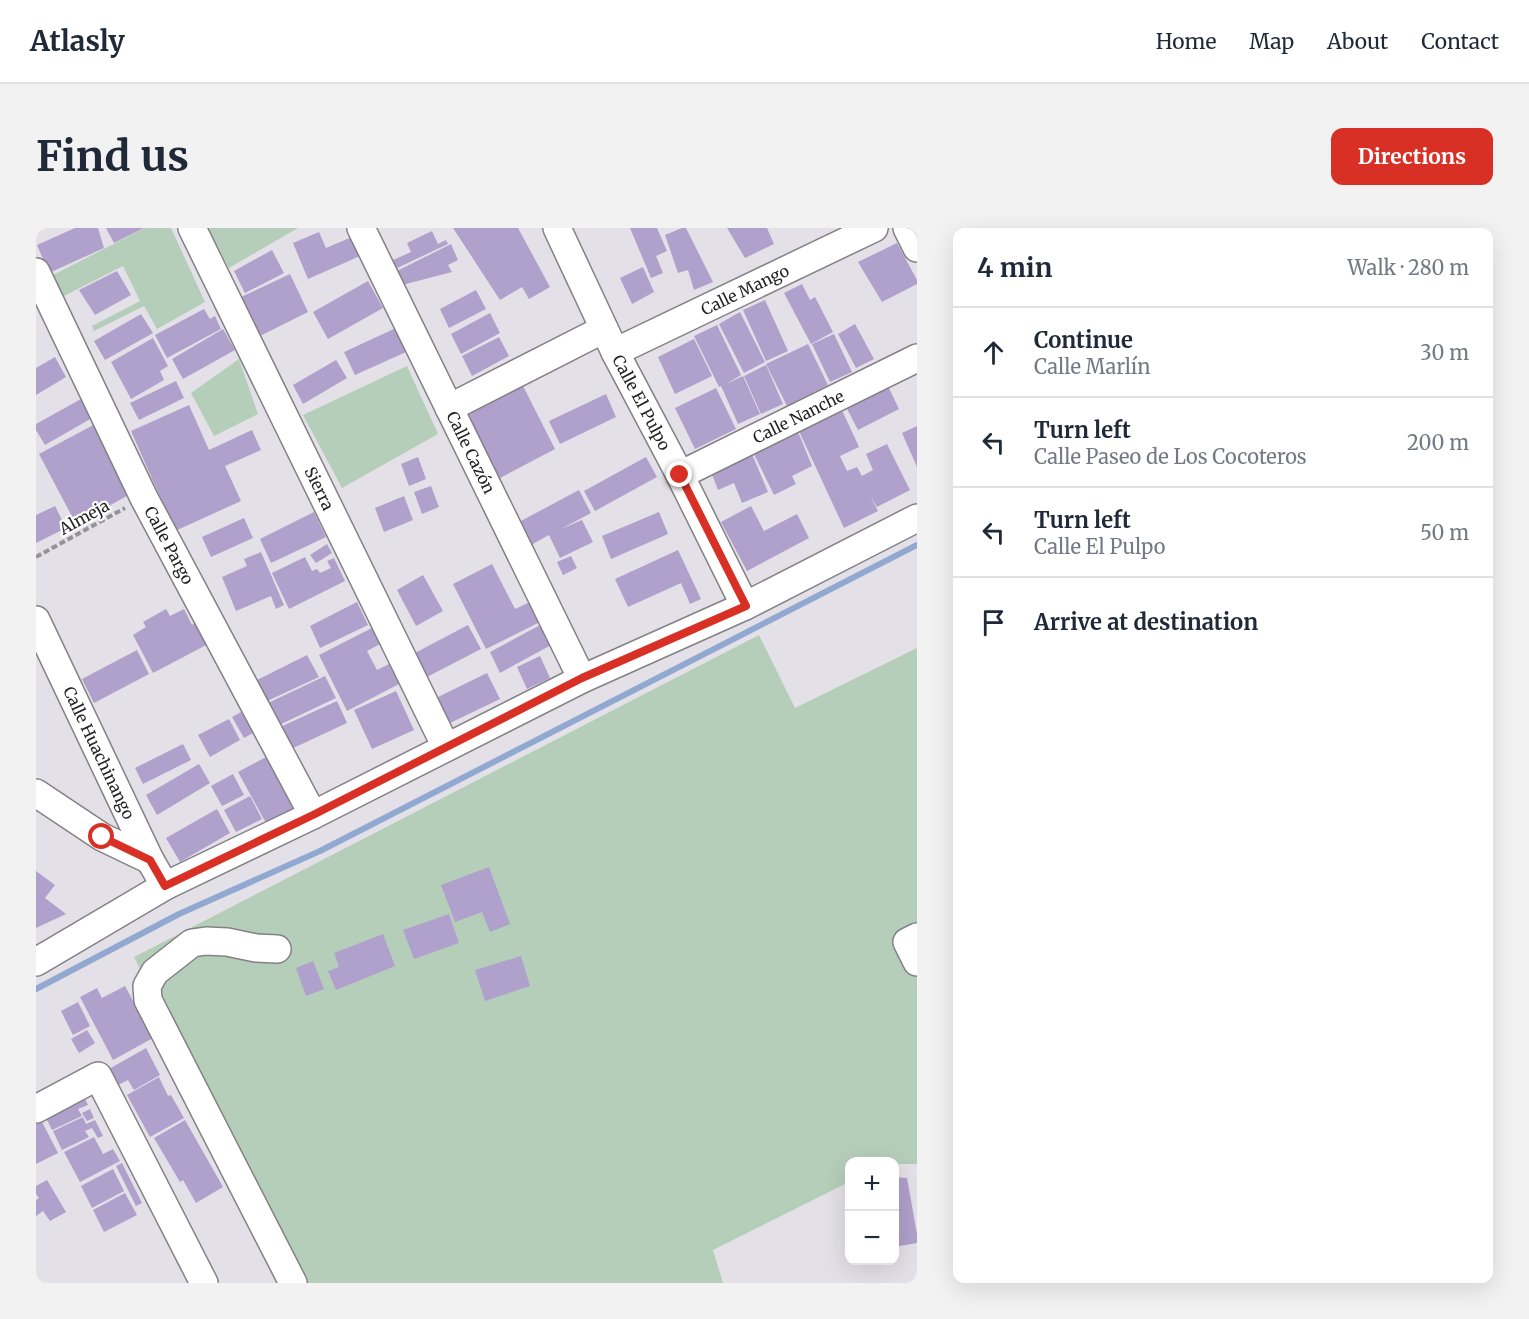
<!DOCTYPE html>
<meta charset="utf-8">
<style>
:root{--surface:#fff;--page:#f2f2f3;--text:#1f2937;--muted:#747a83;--line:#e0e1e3;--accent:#d93025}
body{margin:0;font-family:Merriweather,serif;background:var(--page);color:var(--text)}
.controls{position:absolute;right:18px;bottom:18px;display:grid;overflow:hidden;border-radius:12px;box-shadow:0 6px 24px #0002}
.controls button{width:54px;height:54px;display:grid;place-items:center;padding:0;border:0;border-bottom:2px solid var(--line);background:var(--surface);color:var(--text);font:30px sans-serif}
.stop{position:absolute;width:18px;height:18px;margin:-14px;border:4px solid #d93025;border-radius:50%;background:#fff}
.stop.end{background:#d93025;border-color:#fff;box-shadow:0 2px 6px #0008}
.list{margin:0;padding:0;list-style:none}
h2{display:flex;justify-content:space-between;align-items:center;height:78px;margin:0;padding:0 24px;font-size:26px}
h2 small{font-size:20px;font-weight:400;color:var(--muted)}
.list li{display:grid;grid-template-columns:39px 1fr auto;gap:18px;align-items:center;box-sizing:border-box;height:90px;padding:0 24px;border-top:2px solid var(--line)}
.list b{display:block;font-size:22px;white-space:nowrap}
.list p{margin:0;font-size:20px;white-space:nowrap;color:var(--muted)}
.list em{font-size:20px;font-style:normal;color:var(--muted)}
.icon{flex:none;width:33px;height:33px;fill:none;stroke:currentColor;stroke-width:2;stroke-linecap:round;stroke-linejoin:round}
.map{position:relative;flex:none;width:881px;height:1055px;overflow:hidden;border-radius:12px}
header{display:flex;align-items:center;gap:36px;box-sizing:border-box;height:84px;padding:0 30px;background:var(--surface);border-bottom:2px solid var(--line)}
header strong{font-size:28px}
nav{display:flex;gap:33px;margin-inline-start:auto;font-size:21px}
.intro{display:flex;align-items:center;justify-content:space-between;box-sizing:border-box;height:144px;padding:0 36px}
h1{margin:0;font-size:42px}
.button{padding:15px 27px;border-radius:12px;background:var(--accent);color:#fff;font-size:21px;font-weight:700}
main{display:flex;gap:36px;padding:0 36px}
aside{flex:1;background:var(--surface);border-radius:12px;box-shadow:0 6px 24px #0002}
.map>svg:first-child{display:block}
.green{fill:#b5ceb9}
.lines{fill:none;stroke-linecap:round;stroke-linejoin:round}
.stream{stroke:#91a8d1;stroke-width:6}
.building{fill:#b0a0cc}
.minor-casing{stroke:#838186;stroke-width:30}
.path{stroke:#939296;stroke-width:4;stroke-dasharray:6 3;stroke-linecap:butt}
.minor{stroke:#fff;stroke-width:27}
.route{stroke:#d93025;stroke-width:8}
.labels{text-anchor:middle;stroke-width:4.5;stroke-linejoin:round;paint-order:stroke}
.street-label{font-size:16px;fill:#242426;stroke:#fff}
</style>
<header>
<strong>Atlasly</strong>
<nav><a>Home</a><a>Map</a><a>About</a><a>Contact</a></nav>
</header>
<div class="intro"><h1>Find us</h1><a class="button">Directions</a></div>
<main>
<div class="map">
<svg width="881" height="1055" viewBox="0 0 881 1055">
<rect width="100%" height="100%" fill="#e3e1e7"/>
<!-- green -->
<g class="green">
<path d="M 109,0 L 135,0 L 169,74 L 121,101 L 108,78 L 58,103 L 56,98 L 104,73 L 87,38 L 24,70 L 13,49 Z"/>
<path d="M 172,0 L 262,0 L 193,40 Z"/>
<path d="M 203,131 L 222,186 L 178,208 L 155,165 Z"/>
<path d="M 371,138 L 402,206 L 306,260 L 267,187 Z"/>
<path d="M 723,407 L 759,480 L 881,420 L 881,936 L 859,936 L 858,934 L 814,934 L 813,954 L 677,1022 L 687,1055 L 262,1055 L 98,729 Z"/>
</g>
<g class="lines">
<!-- stream -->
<path class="stream" d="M 0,761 L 143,686 L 284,623 L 881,317"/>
</g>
<!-- building -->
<g class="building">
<path d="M 39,0 L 62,0 L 68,20 L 13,45 L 1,17 Z"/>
<path d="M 70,0 L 108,0 L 78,15 Z"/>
<path d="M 417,0 L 482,0 L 514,59 L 493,71 L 486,59 L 464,72 Z"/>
<path d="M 594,0 L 621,0 L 631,23 L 620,28 L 627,45 L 615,50 Z"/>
<path d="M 646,0 L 650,0 L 677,54 L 658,62 L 652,42 L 642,45 L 629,7 Z"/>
<path d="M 691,0 L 731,0 L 738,16 L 709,30 Z"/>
<path d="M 396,3 L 402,16 L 410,12 L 412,16 L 359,41 L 355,33 L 375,24 L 371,15 Z"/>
<path d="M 283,4 L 290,20 L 316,9 L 324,28 L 272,51 L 257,15 Z"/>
<path d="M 861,15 L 881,52 L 881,56 L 846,74 L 822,34 Z"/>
<path d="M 415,16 L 422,32 L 412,37 L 416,44 L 366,57 L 359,44 Z"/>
<path d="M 236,22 L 248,45 L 209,65 L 198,43 Z"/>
<path d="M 607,39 L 618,64 L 596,76 L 584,50 Z"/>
<path d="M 81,43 L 95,67 L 59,87 L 43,62 Z"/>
<path d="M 254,46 L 272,84 L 220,110 L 201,71 Z"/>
<path d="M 332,53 L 347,80 L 292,111 L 277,84 Z"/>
<path d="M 766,56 L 774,72 L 779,69 L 797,104 L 775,116 L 748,65 Z"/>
<path d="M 440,62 L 450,81 L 413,100 L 404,81 Z"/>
<path d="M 729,72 L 752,123 L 730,133 L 707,82 Z"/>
<path d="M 168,81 L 174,91 L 179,88 L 185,101 L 131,130 L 119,107 Z"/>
<path d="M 704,84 L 729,134 L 708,145 L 683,96 Z"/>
<path d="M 454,85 L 464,105 L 425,126 L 415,106 Z"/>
<path d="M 105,86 L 117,105 L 69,132 L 58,113 Z"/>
<path d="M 819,96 L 838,131 L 820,140 L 802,106 Z"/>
<path d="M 681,97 L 705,147 L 690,156 L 707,148 L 724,186 L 702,196 L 685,158 L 683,159 L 658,108 Z"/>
<path d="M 360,100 L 370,124 L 319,147 L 308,124 Z"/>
<path d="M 187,101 L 199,122 L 147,151 L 136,131 Z"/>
<path d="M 798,106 L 816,144 L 794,154 L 776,116 Z"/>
<path d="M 463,109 L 473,128 L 436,148 L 426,128 Z"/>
<path d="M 117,110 L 132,138 L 124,143 L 128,152 L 95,171 L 75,134 Z"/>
<path d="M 658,111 L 676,148 L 639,166 L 622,129 Z"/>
<path d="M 772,116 L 792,157 L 751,178 L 730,136 Z"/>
<path d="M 19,129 L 30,149 L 0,167 L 0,140 Z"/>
<path d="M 300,132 L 311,150 L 267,176 L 257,157 Z"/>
<path d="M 730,137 L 747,176 L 725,186 L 708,148 Z"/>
<path d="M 484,152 L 519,221 L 462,251 L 426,182 Z"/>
<path d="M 140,153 L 148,170 L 103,192 L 94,175 Z"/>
<path d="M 850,154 L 863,181 L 822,202 L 808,175 Z"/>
<path d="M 680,160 L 700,201 L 659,221 L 639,180 Z"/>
<path d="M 570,166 L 580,189 L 524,216 L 513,193 Z"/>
<path d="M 45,171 L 56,190 L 9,217 L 0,202 L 0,196 Z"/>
<path d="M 153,177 L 173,222 L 216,202 L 225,222 L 189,238 L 205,273 L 139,303 L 95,203 Z"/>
<path d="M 805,180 L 823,219 L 804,228 L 811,243 L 821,239 L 826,248 L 837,242 L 830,226 L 851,216 L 874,262 L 841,279 L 834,267 L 842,283 L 808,300 L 762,201 Z"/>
<path d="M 63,194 L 100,263 L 40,296 L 3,226 Z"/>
<path d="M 881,198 L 881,239 L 866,205 Z"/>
<path d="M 760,199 L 776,238 L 756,248 L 760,256 L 738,267 L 716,222 Z"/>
<path d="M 716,226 L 732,264 L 706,275 L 698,255 L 682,262 L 675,244 Z"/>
<path d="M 382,229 L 390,251 L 373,258 L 365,236 Z"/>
<path d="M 610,229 L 621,249 L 559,283 L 548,263 Z"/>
<path d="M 395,258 L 403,279 L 386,286 L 378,264 Z"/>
<path d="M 543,262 L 555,285 L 525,301 L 546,292 L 557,314 L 524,330 L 513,307 L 495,317 L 483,294 Z"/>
<path d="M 368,268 L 377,292 L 348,304 L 339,280 Z"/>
<path d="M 19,278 L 30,300 L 0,315 L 0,287 Z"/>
<path d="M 715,278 L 728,303 L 761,286 L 773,310 L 711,343 L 685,294 Z"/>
<path d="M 278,284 L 290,309 L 235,335 L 224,311 Z"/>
<path d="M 623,284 L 632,306 L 575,331 L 566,308 Z"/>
<path d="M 208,290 L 217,310 L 175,329 L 166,309 Z"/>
<path d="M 291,316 L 296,325 L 280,335 L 274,327 Z"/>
<path d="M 642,322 L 665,371 L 654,376 L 645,355 L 592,379 L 579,351 Z"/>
<path d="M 225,324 L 248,377 L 240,381 L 235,368 L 200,383 L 186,349 L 211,338 L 208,331 Z"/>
<path d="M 535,328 L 541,340 L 527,347 L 521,334 Z"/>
<path d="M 269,329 L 276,343 L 281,341 L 284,345 L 295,340 L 291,333 L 298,330 L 309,353 L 253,381 L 236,345 Z"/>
<path d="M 456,336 L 479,381 L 494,374 L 504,394 L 450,421 L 417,356 Z"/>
<path d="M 387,347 L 407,383 L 380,398 L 361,362 Z"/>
<path d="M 321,374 L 332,397 L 284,420 L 274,398 Z"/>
<path d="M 130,381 L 134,388 L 148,381 L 156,397 L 162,393 L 174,415 L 117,445 L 97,407 L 110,399 L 107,394 Z"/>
<path d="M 506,396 L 517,416 L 464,445 L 454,424 Z"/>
<path d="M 432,397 L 445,421 L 389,450 L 377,426 Z"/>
<path d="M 336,400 L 344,416 L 331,423 L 341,442 L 353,436 L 363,456 L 311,483 L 283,427 Z"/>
<path d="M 101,422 L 113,446 L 58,475 L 46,451 Z"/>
<path d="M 271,427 L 283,449 L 229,474 L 219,453 Z"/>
<path d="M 504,428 L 514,450 L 491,461 L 481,439 Z"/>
<path d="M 451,445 L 464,471 L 412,496 L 400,470 Z"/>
<path d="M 289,448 L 300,470 L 241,498 L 230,476 Z"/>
<path d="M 360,463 L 378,502 L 336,521 L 318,482 Z"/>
<path d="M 301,473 L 311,495 L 253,522 L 242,500 Z"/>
<path d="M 205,484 L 217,505 L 208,510 L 196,489 Z"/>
<path d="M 193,491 L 204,512 L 174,529 L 162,507 Z"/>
<path d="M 147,516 L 155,532 L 107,556 L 99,540 Z"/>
<path d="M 230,529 L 258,580 L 230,595 L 202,544 Z"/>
<path d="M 163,536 L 174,555 L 121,587 L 110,567 Z"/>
<path d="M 197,546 L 208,567 L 186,578 L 175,558 Z"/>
<path d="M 214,568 L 226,591 L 200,604 L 188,582 Z"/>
<path d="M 181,581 L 194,605 L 144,634 L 130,610 Z"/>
<path d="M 453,639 L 474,696 L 454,704 L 446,684 L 419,694 L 405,657 Z"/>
<path d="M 0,643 L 19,657 L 9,670 L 30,686 L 0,700 Z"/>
<path d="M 413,686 L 423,715 L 378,731 L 367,702 Z"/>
<path d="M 347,706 L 359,738 L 300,762 L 292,743 L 303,739 L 298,725 Z"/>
<path d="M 485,728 L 494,758 L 449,773 L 439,742 Z"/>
<path d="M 277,733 L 288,761 L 270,768 L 260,740 Z"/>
<path d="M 89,758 L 117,810 L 77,832 L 44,769 L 61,760 L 66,770 Z"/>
<path d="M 42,774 L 54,798 L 37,807 L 25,783 Z"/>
<path d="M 51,802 L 59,815 L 43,825 L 35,811 Z"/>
<path d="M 110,820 L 124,847 L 98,862 L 92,852 L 82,857 L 73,841 Z"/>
<path d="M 123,849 L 132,868 L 135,867 L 148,890 L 114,909 L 91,867 Z"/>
<path d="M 44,861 L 52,877 L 42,881 L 46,888 L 16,902 L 7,884 L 34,871 L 37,877 L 44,874 L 39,863 Z"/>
<path d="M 54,881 L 58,890 L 51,893 L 46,885 Z"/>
<path d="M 2,886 L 22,925 L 0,936 L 0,887 Z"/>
<path d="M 47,889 L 50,896 L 59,892 L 67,908 L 62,910 L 56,900 L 49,903 L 53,909 L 26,922 L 17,903 Z"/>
<path d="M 149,892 L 187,959 L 160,975 L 147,952 L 144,954 L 118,910 Z"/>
<path d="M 58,909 L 67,926 L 77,921 L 84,933 L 44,954 L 28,924 Z"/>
<path d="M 86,935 L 106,975 L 100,978 L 80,938 Z"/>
<path d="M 77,941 L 88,963 L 56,980 L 45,958 Z"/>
<path d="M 858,949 L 871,950 L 881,1006 L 881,1015 L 858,1019 Z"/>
<path d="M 11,952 L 30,984 L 14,993 L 7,983 L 0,988 L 0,972 L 3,970 L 0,966 L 0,958 Z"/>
<path d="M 89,965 L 101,987 L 68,1004 L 57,982 Z"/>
</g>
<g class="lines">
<defs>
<g id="minor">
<path id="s1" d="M 156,0 L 410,519"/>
<path id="s2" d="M 325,0 L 546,451"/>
<path id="s3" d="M 521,0 L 579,124 L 644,247 L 709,378"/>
<path d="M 871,0 L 881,20"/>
<path id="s4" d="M 0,44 L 108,270 L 277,587"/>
<path id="s5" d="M 579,124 L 838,0"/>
<path d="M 413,180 L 568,101"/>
<path id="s6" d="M 644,247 L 881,130"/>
<path id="s7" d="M 0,392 L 114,632 L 129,658"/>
<path d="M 0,565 L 66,609 L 114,632"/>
<path d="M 881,709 L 871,714 L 881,734"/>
<path d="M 241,721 L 220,720 L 191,714 L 170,713 L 156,715 L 119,744 L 111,758 L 112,772 L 257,1055"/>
<path d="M 0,734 L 129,658 L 277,587 L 546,451 L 709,378 L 881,290"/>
<path d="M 0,881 L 62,848 L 168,1055"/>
</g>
</defs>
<!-- minor casing -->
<use href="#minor" class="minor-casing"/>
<!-- path -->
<path class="path" d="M 0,329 L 89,280"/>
<!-- minor -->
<use href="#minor" class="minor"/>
</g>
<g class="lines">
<!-- route -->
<path class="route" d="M 66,609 L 114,632 L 129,658 L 277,587 L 546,450 L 710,378 L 644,247"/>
</g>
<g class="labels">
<!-- street labels -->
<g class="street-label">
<text dy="6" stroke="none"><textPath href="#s5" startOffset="144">Calle Mango</textPath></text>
<text dy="6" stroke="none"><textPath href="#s3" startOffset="194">Calle El Pulpo</textPath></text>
<text dy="6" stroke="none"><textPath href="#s6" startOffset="132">Calle Nanche</textPath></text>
<text dy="6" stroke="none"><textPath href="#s2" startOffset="250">Calle Cazón</textPath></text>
<text dy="6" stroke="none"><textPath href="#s1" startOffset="290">Sierra</textPath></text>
<text transform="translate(48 289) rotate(-29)" y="6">Almeja</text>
<text dy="6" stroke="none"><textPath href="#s4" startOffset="304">Calle Pargo</textPath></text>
<text dy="6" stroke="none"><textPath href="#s7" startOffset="147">Calle Huachinango</textPath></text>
</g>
</g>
</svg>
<div class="controls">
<button>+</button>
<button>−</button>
</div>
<div class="stop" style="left:66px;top:609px"></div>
<div class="stop end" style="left:644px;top:247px"></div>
</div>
<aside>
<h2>4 min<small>Walk · 280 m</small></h2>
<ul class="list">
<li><svg class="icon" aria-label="ahead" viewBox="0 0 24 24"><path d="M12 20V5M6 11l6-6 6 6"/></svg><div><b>Continue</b><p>Calle Marlín</p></div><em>30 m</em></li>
<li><svg class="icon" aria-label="left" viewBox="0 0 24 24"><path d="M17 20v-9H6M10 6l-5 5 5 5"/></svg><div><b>Turn left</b><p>Calle Paseo de Los Cocoteros</p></div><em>200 m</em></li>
<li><svg class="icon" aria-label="left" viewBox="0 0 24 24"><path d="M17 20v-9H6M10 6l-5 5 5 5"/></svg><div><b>Turn left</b><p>Calle El Pulpo</p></div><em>50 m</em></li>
<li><svg class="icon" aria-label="arrive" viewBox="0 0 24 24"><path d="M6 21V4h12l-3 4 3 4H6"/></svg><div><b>Arrive at destination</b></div></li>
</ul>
</aside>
</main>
